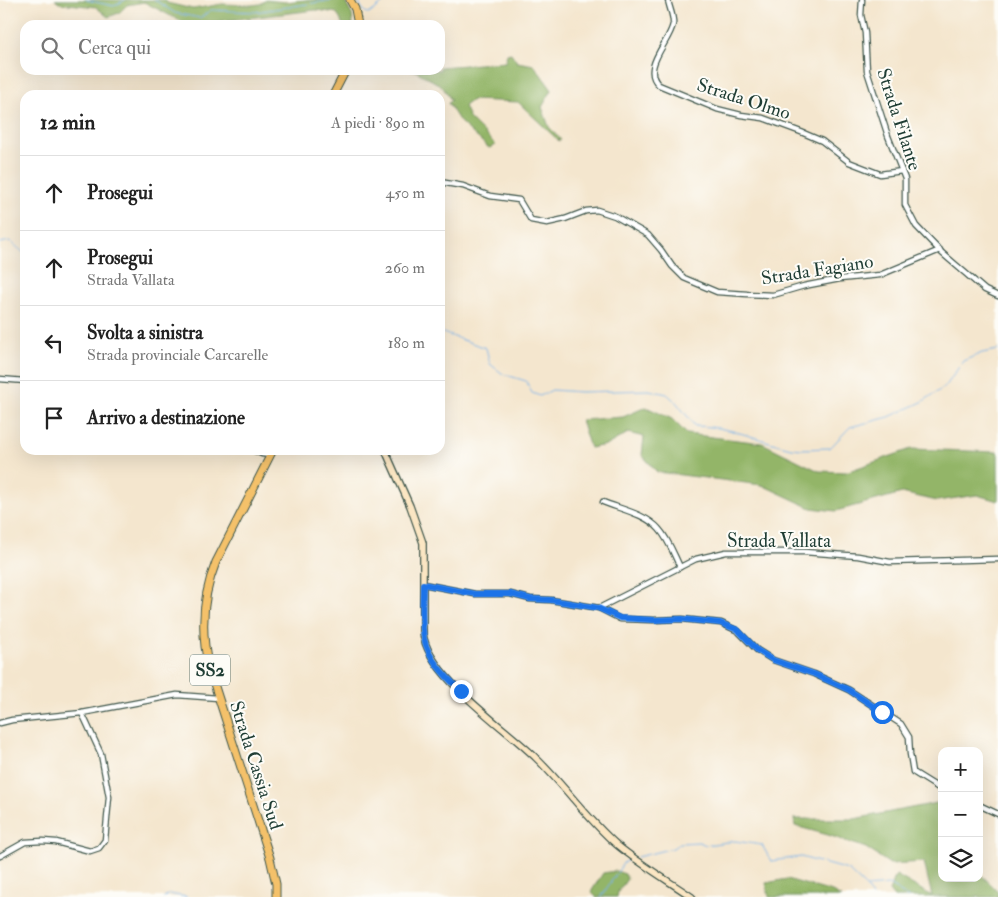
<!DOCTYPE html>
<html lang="it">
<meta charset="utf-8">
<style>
:root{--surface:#fff;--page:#f6f6f6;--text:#222;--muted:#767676;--line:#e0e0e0}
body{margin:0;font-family:"IM FELL Double Pica",serif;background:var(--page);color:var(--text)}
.controls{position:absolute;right:15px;bottom:15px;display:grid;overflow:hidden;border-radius:10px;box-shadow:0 5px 20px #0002}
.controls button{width:45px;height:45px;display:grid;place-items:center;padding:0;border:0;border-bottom:1px solid var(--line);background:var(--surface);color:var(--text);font:25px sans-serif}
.stop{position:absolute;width:15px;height:15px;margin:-11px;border:4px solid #1a73e8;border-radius:50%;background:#fff}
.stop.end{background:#1a73e8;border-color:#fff;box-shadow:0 1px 5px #0008}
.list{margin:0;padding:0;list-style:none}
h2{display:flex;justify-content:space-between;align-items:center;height:65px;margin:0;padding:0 20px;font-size:21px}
h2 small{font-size:16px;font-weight:400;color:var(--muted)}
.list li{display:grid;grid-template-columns:32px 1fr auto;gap:15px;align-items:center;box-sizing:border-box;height:75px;padding:0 20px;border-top:1px solid var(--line)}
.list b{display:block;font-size:19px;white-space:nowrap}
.list p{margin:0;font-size:16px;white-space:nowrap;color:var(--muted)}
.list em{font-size:16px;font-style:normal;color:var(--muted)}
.icon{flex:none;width:28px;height:28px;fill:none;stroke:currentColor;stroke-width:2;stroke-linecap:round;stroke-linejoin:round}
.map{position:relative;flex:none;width:998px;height:897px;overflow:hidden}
.search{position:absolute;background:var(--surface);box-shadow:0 5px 20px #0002;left:20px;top:20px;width:425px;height:55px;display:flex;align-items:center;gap:12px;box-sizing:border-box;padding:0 18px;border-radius:15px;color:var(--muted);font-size:19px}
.panel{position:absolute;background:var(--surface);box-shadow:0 5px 20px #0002;left:20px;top:90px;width:425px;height:365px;border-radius:15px}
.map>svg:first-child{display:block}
.forest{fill:#93b568;stroke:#59794e}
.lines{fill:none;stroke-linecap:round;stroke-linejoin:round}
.stream{stroke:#79b4eb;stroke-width:1}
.street-casing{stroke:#3f564b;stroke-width:7}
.secondary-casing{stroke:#3f564b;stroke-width:8}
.primary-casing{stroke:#3f564b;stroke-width:9}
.street{stroke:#fff;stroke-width:4.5}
.secondary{stroke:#fbe6c3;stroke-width:5.5}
.primary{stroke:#f4c16a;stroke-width:7}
.route{stroke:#1a73e8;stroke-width:6}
.labels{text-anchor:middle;stroke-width:4;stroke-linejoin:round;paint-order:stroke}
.shield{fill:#fdfcf7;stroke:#62766e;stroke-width:1}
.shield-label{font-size:18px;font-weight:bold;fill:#1f3d34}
.street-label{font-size:19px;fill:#1f3d34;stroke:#fdfcf7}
</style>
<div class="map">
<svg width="998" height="897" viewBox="0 0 998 897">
<rect width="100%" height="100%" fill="#fdfcf7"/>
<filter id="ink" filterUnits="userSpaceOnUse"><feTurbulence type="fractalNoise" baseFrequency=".02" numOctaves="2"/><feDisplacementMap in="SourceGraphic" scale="10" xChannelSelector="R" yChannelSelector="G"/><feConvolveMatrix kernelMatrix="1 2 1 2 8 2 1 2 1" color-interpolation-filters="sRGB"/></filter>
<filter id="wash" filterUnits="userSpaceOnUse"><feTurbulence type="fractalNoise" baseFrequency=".0096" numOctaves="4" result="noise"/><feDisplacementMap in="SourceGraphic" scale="20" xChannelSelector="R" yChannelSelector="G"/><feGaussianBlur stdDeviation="1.12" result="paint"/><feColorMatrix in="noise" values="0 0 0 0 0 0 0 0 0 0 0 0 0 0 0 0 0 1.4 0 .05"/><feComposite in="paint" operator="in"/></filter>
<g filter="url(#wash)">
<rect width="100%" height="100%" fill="#f4e6ce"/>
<!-- forest -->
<g class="forest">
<path d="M 55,0 L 166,0 L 167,3 L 193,9 L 222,4 L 251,5 L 260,4 L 266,0 L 285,2 L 305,0 L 344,0 L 352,15 L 353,25 L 343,25 L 337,13 L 316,10 L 188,25 L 144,2 L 127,5 L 119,13 L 108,17 L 96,7 L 59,3 Z"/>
<path d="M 511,53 L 517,62 L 534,65 L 552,90 L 542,107 L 549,127 L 561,140 L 559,141 L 518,102 L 472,100 L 464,106 L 469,118 L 496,145 L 489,148 L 460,122 L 448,103 L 451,100 L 442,86 L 414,70 L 399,70 L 440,70 L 440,67 L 505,62 L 507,54 Z"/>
<path d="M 646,407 L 672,419 L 687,434 L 762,443 L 819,471 L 846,472 L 911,449 L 998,452 L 998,501 L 977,495 L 937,501 L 902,493 L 836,511 L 811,508 L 762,485 L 657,472 L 642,455 L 644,437 L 628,433 L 607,445 L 590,448 L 581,420 L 623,417 Z"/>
<path d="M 942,802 L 942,878 L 979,878 L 979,873 L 998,891 L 998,897 L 894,897 L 889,891 L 896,875 L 932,896 L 924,862 L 890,864 L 866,848 L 828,835 L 795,826 L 794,819 L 854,819 Z"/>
<path d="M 616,871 L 625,874 L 627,879 L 618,892 L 617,897 L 596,897 L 591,892 L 603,873 Z"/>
<path d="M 787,879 L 832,892 L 841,897 L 769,897 L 766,883 Z"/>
</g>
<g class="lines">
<!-- stream -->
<g class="stream">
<path d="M 86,0 L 114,6 L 125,0"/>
<path d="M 155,0 L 175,13 L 200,18 L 211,10 L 255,12 L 333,0"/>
<path d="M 357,0 L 364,11 L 369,14 L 387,0"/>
<path d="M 0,243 L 10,241 L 25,254"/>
<path d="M 440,332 L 486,348 L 490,364 L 503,374 L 526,381 L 532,393 L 540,396 L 552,390 L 581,392 L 649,390 L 667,394 L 676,402 L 695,426 C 729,426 758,440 791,448 C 803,450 818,448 830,448 L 850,427 L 889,417 L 922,402 L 946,386 L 963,361 L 982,353 L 998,350"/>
<path d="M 637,857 L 673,848 L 680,843 L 699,842 L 706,845 L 735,841 L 762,845 L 771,861 L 801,857 L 848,870 L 866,887 L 889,885 L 908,897"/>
<path d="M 867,889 L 872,897"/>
<path d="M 164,897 L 169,894 L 187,897"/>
<path d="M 601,897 L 624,862 L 631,859"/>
</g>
</g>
</g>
<g filter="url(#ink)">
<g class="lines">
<defs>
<g id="street">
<path d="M 668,0 C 669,7 674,17 673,24 C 670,42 640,68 659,85 L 717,109 L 741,115 L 763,118 L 801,132 L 822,141 L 849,162 L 880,174 L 902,171"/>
<path d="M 862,0 L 861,15 L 865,33 L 867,71 L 888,136 L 905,179 L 905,205 L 916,226 L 942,253 L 985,290 L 998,296"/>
<path d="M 440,182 L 463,186 L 490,196 L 519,200 L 531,220 L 547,223 L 565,219 L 586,211 L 597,210 L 615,216 L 648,235 L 661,250 L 672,266 L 684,278 L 717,292 L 747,294 L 773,295 L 804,286 L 840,279 L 880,275 L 940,250"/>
<path d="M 0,379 L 25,381"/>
<path d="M 253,450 L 262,454 L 270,455"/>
<path d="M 603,502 C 620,509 646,514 659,529 C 669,540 674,555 680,567"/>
<path d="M 423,584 L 475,594 L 510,594 L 530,599 L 551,600 L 599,608 L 696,559 L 726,552 L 804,552 L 858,556 L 890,562 L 998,559"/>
<path d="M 599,608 L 620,619 L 654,620 L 682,619 L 721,623 L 738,631 L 757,650 L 773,660 L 814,674 L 849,690 L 901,724 L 909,737 L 910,754 L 913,772 L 942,790"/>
<path d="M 0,723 L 12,720 L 82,713 L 177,695 L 218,698"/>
<path d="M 979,805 L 998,814"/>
<path d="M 0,856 L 25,842 L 43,841 L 56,842 L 90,851 L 99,848 L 105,840 L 109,797 L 101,754 L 82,713"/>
</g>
<path id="secondary" d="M 385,450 L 410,506 L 423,543 L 423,633 C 428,677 505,727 536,758 C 564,785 587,819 617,845 C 640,864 667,880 692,897"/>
<g id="primary">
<path d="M 350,0 L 355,9 L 358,25"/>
<path d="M 333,95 L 346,70"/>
<path d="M 273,450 L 216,562 C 202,597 200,631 209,668 L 270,858 L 276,884 L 276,897"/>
</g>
</defs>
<!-- street casing -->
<use href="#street" class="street-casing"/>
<!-- secondary casing -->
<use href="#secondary" class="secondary-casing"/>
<!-- primary casing -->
<use href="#primary" class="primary-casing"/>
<!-- street -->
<use href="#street" class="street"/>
<!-- secondary -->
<use href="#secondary" class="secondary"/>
<!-- primary -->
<use href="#primary" class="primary"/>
</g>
</g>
<g class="lines" filter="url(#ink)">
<!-- route -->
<path class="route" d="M 461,691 C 446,677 428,659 424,638 C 421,621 423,601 423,584 L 475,594 L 510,594 L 530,599 L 551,600 L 570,603 L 598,608 L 620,618 L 654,620 L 682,619 L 720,623 L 738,630 L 757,650 L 773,660 L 814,674 L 849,690 L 882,712"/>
</g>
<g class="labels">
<!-- shield labels -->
<rect class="shield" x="190" y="654.5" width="40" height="31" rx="4"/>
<g class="shield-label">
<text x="210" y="676">SS2</text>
</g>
<!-- street labels -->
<g class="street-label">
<text transform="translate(744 98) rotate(18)" y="7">Strada Olmo</text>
<text transform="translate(900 119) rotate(72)" y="7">Strada Filante</text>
<text transform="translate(817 269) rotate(-9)" y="7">Strada Fagiano</text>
<text x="779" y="547">Strada Vallata</text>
<text transform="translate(257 765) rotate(72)" y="7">Strada Cassia Sud</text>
</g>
</g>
</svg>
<div class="controls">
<button>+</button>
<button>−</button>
<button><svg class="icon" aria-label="layers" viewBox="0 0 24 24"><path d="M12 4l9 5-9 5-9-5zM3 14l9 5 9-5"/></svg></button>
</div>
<div class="stop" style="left:882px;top:712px"></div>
<div class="stop end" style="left:461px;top:691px"></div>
<div class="search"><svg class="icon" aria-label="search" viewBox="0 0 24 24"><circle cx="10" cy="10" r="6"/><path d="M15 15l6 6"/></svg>Cerca qui</div>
<section class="panel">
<h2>12 min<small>A piedi · 890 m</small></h2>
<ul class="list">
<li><svg class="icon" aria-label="ahead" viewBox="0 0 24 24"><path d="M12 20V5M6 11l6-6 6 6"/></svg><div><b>Prosegui</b></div><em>450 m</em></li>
<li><svg class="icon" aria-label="ahead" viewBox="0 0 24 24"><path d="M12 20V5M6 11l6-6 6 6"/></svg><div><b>Prosegui</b><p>Strada Vallata</p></div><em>260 m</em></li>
<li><svg class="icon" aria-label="left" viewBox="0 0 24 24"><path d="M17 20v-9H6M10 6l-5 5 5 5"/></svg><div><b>Svolta a sinistra</b><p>Strada provinciale Carcarelle</p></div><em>180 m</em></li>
<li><svg class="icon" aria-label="arrive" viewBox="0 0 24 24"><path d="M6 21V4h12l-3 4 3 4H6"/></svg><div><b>Arrivo a destinazione</b></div></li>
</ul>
</section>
</div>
